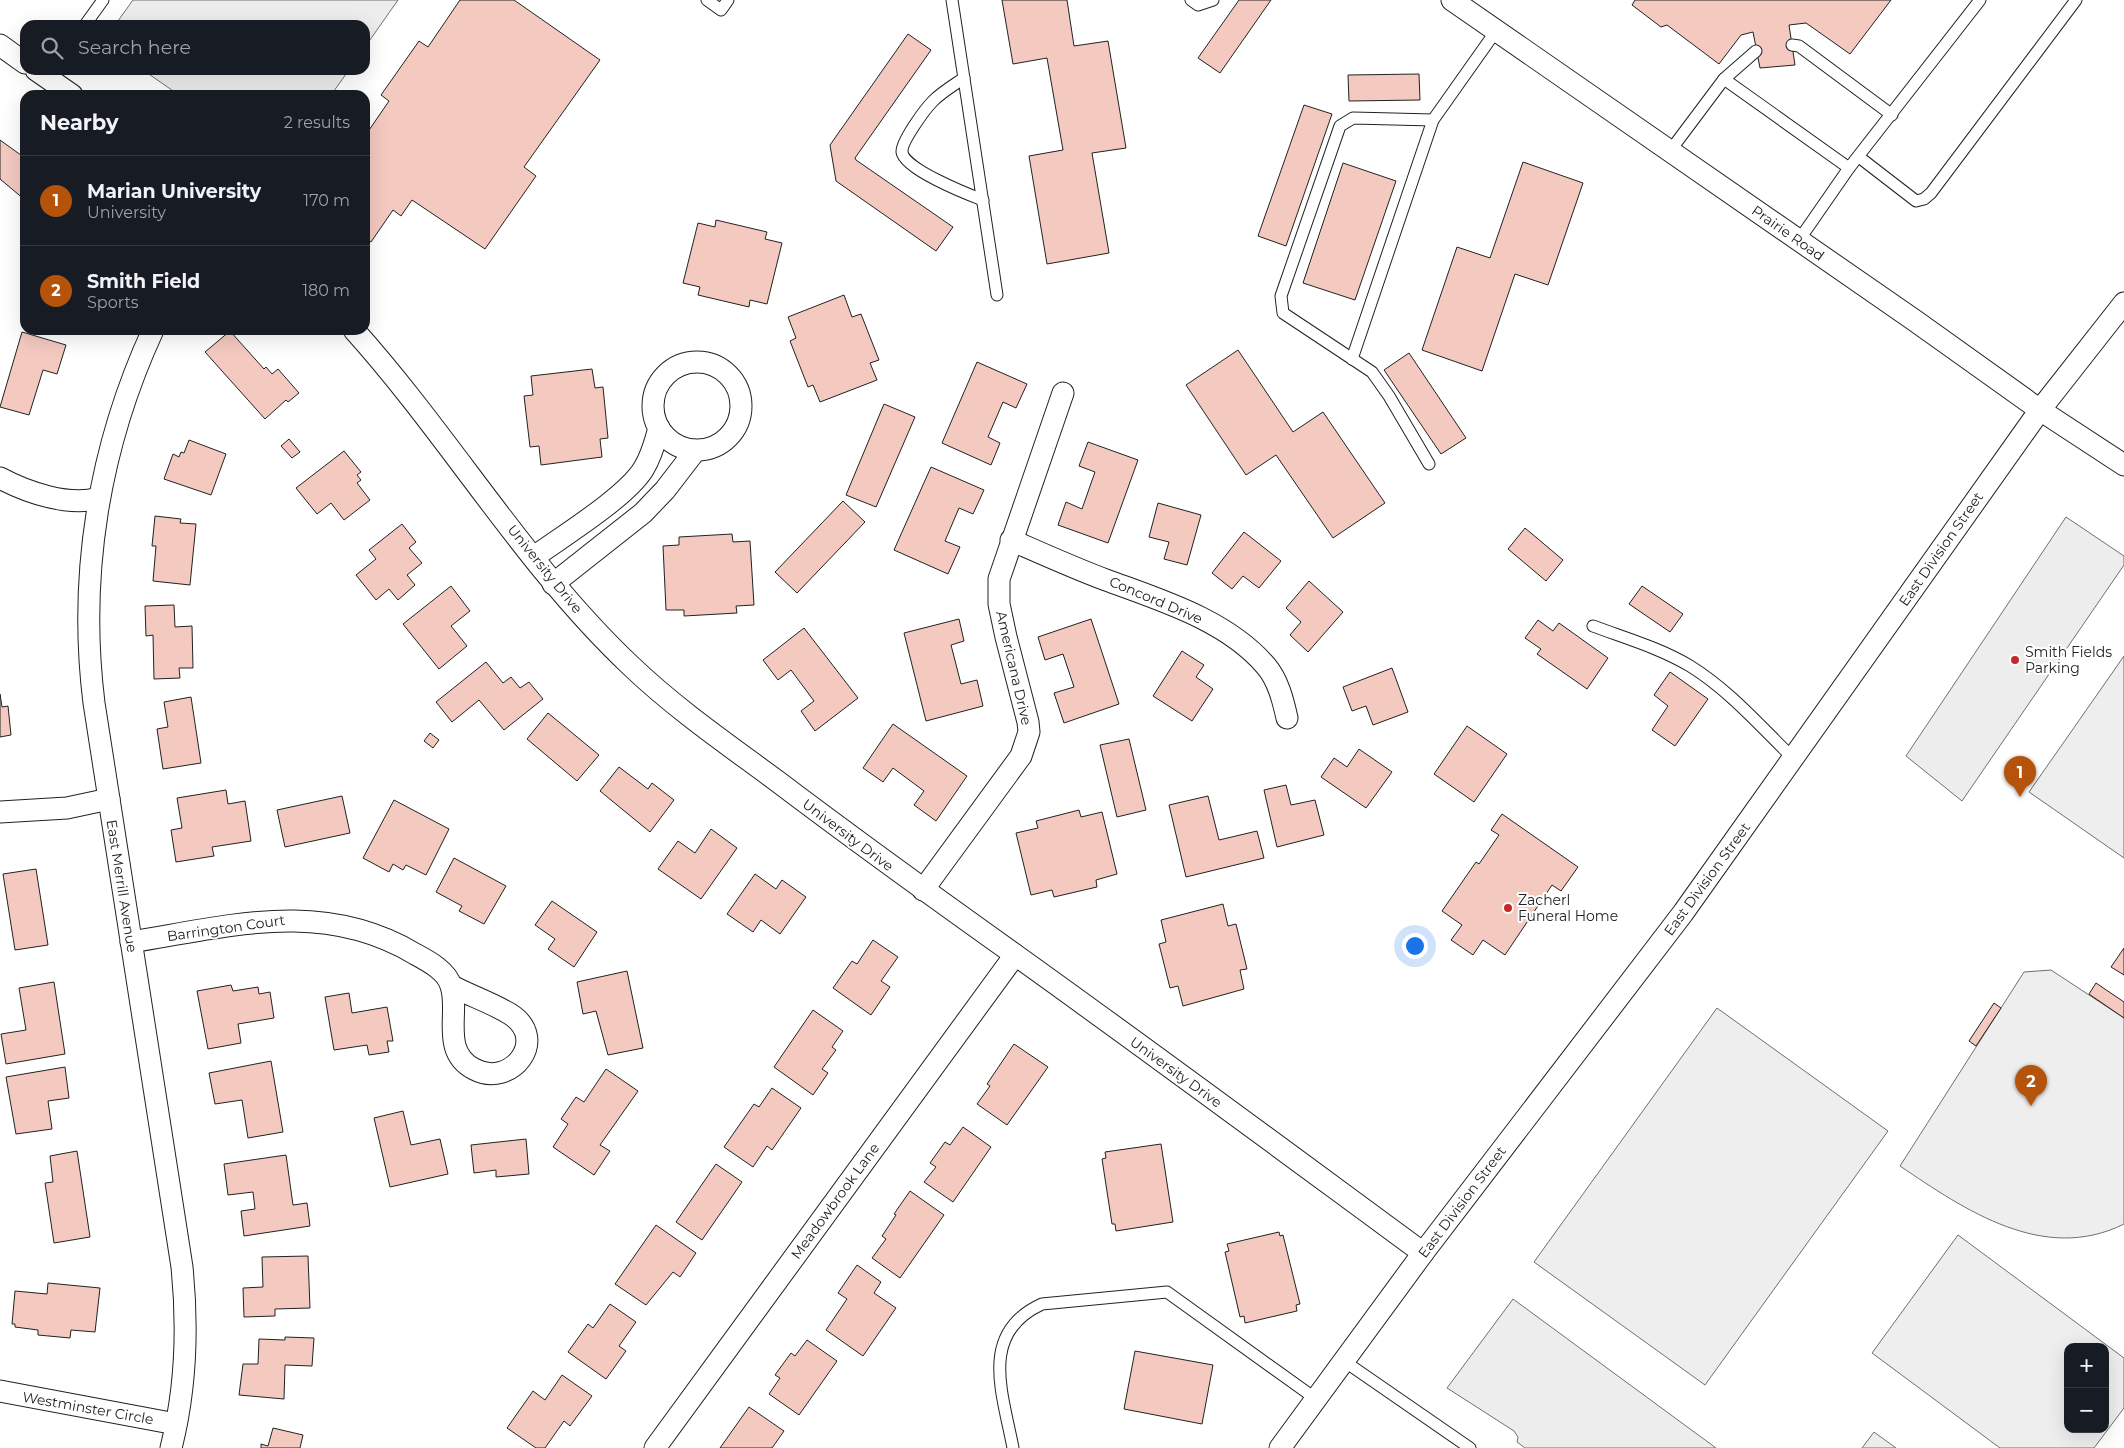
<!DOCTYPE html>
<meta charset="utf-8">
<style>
:root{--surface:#171b24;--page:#242831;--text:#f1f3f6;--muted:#9ea1a6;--line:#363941;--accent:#b45309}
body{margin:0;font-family:Montserrat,sans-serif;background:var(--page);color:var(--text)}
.controls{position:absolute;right:15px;bottom:15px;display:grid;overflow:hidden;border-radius:10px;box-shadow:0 5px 20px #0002}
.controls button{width:45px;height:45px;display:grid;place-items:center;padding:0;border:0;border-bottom:1px solid var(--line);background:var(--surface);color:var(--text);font:25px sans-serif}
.you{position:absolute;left:1414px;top:945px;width:18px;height:18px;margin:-12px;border:4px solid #fff;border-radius:50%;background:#1a73e8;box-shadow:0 0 0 8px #1a73e833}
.badge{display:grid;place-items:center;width:32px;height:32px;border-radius:50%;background:var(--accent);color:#fff;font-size:16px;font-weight:700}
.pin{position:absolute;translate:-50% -41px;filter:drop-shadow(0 1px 2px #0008)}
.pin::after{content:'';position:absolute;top:26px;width:18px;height:15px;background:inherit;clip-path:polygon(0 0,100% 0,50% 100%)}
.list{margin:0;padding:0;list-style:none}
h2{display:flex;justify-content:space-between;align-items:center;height:65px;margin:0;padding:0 20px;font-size:21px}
h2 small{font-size:16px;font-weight:400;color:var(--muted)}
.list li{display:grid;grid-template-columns:32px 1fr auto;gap:15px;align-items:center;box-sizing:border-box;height:90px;padding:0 20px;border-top:1px solid var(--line)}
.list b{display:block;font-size:19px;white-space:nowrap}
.list p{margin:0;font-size:16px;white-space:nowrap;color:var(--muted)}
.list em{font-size:16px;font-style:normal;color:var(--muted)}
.icon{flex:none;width:28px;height:28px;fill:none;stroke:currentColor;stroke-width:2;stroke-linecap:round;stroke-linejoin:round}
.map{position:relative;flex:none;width:2124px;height:1448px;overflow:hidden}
.search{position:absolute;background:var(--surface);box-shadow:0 5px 20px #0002;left:20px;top:20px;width:350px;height:55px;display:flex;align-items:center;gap:12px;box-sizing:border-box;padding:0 18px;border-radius:15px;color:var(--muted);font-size:19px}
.panel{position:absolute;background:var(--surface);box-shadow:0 5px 20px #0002;left:20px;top:90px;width:350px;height:245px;border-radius:15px}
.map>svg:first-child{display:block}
.green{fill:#eee;stroke:#6f6f6f;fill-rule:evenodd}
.parking{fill:#ededed;stroke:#6f6f6f}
.building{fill:#f3c9c0;stroke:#222}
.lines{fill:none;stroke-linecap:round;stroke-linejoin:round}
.service-casing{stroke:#222;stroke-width:13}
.minor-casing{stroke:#222;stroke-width:23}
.service{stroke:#fff;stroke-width:11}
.minor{stroke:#fff;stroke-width:21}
.poi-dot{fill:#c62828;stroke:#fff;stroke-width:2}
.labels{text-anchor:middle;stroke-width:4;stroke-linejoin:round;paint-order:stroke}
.street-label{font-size:14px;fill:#222;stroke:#fff}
.poi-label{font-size:14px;fill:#222;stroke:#fff;text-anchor:start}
</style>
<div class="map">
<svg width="2124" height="1448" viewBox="0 0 2124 1448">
<rect width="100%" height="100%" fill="#fff"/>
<!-- green -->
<g class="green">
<path d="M 2124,656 L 2124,858 L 2029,792 Z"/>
<path d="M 2051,970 L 2124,1018 L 2124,1224 C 2044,1264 1965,1210 1900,1166 L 2024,972 Z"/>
<path d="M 1717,1008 L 1888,1131 L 1705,1385 L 1534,1262 Z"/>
<path d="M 1958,1235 L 2124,1358 L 2124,1408 L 2094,1448 L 2000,1448 L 1872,1353 ZM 2068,1347 L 2105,1347 L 2105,1429 L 2068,1429 Z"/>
</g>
<!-- parking -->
<g class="parking">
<path d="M 133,0 L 398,0 L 365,47 L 365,25 L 115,25 Z"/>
<path d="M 143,70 L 349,70 L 331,95 L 179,95 Z"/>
<path d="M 2066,517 L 2124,556 L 2124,565 L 1962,801 L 1906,756 Z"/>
<path d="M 1513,1299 L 1716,1448 L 1525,1448 L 1517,1442 L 1518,1437 L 1514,1431 L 1447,1388 Z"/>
<path d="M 1874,1432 L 1896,1448 L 1862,1448 Z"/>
</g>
<!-- building -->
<g class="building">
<path d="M 460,0 L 514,0 L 600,60 L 524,167 L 536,176 L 485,249 L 412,200 L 401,216 L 393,210 L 371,242 L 365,238 L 365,136 L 389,101 L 381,95 L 419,41 L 428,47 Z"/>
<path d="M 1002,0 L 1067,0 L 1074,46 L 1108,41 L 1126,148 L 1092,153 L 1109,253 L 1047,264 L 1029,156 L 1063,150 L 1047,58 L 1013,64 Z"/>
<path d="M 1239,0 L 1271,0 L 1220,73 L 1198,58 Z"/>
<path d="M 1635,0 L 1891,0 L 1850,54 L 1806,23 L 1789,25 L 1795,65 L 1760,68 L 1753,32 L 1741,35 L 1719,64 L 1667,25 L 1661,27 L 1632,5 Z"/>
<path d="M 908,34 L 931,50 L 855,158 L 856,160 L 953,227 L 936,251 L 836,181 L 830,145 Z"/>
<path d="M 1419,74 L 1420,100 L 1349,101 L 1348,75 Z"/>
<path d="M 1304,105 L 1332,114 L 1286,246 L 1258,236 Z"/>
<path d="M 0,140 L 25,158 L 25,200 L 0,179 Z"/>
<path d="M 1523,162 L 1583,183 L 1548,285 L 1515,274 L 1482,371 L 1422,350 L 1457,247 L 1490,258 Z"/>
<path d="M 1343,163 L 1396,181 L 1355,300 L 1303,283 Z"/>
<path d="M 716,220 L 767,232 L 765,239 L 782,243 L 767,304 L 750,300 L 749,307 L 698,295 L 700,287 L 683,283 L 698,223 L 715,227 Z"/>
<path d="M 844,295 L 852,317 L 861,314 L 879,360 L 870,363 L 877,380 L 820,402 L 813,385 L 808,387 L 790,341 L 796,338 L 788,317 Z"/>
<path d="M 230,331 L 264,369 L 266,367 L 272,374 L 278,369 L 299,393 L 288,402 L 286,400 L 265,419 L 205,352 Z"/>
<path d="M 22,332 L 66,345 L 57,374 L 43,370 L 29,415 L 0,407 Z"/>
<path d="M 1238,350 L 1293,432 L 1323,412 L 1385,503 L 1333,538 L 1276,455 L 1246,475 L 1186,385 Z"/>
<path d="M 1409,353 L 1466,438 L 1441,454 L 1384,370 Z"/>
<path d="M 977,362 L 1027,384 L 1016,408 L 1003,402 L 988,437 L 1000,443 L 991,465 L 942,443 Z"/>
<path d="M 592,369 L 595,388 L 603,387 L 608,438 L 600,439 L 602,457 L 541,465 L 539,446 L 530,447 L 524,396 L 533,395 L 531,376 Z"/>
<path d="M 884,404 L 915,417 L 876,507 L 846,495 Z"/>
<path d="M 289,439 L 300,452 L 292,458 L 281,446 Z"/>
<path d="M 189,440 L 226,454 L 211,495 L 164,479 L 173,454 L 179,457 L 181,452 L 184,453 Z"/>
<path d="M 1088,442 L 1138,460 L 1108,543 L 1058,525 L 1066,502 L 1082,509 L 1095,472 L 1079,466 Z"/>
<path d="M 344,451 L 361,472 L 357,475 L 361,480 L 357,483 L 370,500 L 344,520 L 331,503 L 317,514 L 296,488 Z"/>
<path d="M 931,467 L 984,490 L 973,514 L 959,508 L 945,541 L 960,547 L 948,574 L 894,550 Z"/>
<path d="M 843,501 L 865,522 L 797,593 L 775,572 Z"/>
<path d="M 1158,503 L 1201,515 L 1187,565 L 1164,559 L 1169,542 L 1149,537 Z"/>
<path d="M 155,516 L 181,519 L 180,523 L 196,524 L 190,585 L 153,581 L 156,546 L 152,546 Z"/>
<path d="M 402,524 L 416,542 L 409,548 L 422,563 L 407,575 L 415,585 L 398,600 L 389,589 L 376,600 L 356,575 L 376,559 L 369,550 Z"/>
<path d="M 1525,528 L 1563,560 L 1546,581 L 1508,549 Z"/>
<path d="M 1244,532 L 1281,561 L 1259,588 L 1243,576 L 1232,589 L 1212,573 Z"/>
<path d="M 732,534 L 733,542 L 750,541 L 754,605 L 736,606 L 737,613 L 684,616 L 684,610 L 666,610 L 663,546 L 679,545 L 679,537 Z"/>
<path d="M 1309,581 L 1343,612 L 1308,652 L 1290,635 L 1301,622 L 1286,608 Z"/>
<path d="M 451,586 L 470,611 L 451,626 L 467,646 L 439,669 L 403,624 Z"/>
<path d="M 1642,586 L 1683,614 L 1670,632 L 1629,604 Z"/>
<path d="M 174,605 L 175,627 L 192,626 L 193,668 L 179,668 L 180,678 L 154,679 L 153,635 L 146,636 L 145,606 Z"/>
<path d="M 959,619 L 964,641 L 951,645 L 961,684 L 977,680 L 983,706 L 926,721 L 904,633 Z"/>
<path d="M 1091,619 L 1119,704 L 1064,723 L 1054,693 L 1074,687 L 1063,654 L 1045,660 L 1038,637 Z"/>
<path d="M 1538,620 L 1553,631 L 1559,623 L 1608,658 L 1587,689 L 1537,654 L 1541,649 L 1525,638 Z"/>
<path d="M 804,628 L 858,698 L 815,731 L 801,711 L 814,701 L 791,670 L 778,680 L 763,660 Z"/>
<path d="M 1182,651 L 1204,665 L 1196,677 L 1213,689 L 1192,721 L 1153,696 Z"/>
<path d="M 486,662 L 503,683 L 511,677 L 520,688 L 529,682 L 543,699 L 504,730 L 479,700 L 452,722 L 436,702 Z"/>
<path d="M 1392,668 L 1408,712 L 1373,725 L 1366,706 L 1352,711 L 1343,687 Z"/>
<path d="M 1670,672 L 1708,699 L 1675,746 L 1652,730 L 1668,706 L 1654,695 Z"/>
<path d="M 0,694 L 2,707 L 8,706 L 11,735 L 0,737 Z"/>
<path d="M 191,697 L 201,763 L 163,769 L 157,729 L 168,727 L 164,702 Z"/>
<path d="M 548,713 L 599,755 L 577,781 L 527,739 Z"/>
<path d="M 893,724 L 967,776 L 936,821 L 914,805 L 924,791 L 893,768 L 883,782 L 863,768 Z"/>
<path d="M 1467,726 L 1507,754 L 1474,802 L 1434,774 Z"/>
<path d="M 430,733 L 439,740 L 433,748 L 424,741 Z"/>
<path d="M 1129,739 L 1146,810 L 1117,817 L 1100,745 Z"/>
<path d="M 1359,749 L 1392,772 L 1366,808 L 1321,777 L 1334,758 L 1347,767 Z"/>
<path d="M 619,767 L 648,789 L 652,783 L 674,800 L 650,832 L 600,791 Z"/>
<path d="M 1286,785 L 1291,805 L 1315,800 L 1324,835 L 1277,847 L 1264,790 Z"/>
<path d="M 226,790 L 228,804 L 245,801 L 251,841 L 212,847 L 214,856 L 176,862 L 171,830 L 182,828 L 177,798 Z"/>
<path d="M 342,796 L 350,833 L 285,847 L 277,810 Z"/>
<path d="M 1208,796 L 1219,840 L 1257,831 L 1264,858 L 1186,877 L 1169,805 Z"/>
<path d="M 394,800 L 449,829 L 426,875 L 406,865 L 403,870 L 393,864 L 389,872 L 363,858 Z"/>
<path d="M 1079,810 L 1081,817 L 1102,812 L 1117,874 L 1096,880 L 1097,887 L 1054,897 L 1052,890 L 1031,895 L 1016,833 L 1038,828 L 1036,821 Z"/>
<path d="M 1502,814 L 1578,867 L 1561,891 L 1552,885 L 1505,955 L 1483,940 L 1473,955 L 1451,940 L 1462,925 L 1442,911 L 1476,862 L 1479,864 L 1499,835 L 1491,830 Z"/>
<path d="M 711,829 L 737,848 L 701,899 L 658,869 L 678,841 L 695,853 Z"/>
<path d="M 454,858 L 506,886 L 484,924 L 459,911 L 462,906 L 436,892 Z"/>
<path d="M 36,869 L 48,945 L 15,950 L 3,874 Z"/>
<path d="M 755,874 L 776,889 L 782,880 L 806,897 L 780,934 L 761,920 L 753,932 L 727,914 Z"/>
<path d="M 552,901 L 597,932 L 574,967 L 548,949 L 555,939 L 535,925 Z"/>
<path d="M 1223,904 L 1228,926 L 1236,924 L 1247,969 L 1240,970 L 1244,989 L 1183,1006 L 1178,986 L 1170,988 L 1159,944 L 1166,942 L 1161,920 Z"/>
<path d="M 873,940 L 898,957 L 881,981 L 890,987 L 871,1015 L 833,988 L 852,961 L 857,964 Z"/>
<path d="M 2124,948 L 2124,975 L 2111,967 Z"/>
<path d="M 627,971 L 643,1048 L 608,1055 L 596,1011 L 583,1014 L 577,982 Z"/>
<path d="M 54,982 L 65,1054 L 6,1064 L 1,1034 L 26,1030 L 19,988 Z"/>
<path d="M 2096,983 L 2124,1002 L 2124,1018 L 2089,994 Z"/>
<path d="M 231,985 L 233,991 L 258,987 L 259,994 L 270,992 L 274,1018 L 238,1024 L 241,1043 L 208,1049 L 197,991 Z"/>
<path d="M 349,993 L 352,1013 L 387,1007 L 393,1041 L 387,1041 L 389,1052 L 369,1055 L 367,1045 L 334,1050 L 325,997 Z"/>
<path d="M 1994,1003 L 2001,1008 L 1976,1046 L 1969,1041 Z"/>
<path d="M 813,1010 L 843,1031 L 832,1047 L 836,1050 L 822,1069 L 828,1073 L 813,1095 L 774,1067 Z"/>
<path d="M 1014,1044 L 1048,1067 L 1007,1125 L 977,1104 L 990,1086 L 987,1084 Z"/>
<path d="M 271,1061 L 283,1132 L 248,1138 L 242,1100 L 215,1104 L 209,1073 Z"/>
<path d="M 65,1067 L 69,1098 L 48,1101 L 52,1129 L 16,1134 L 6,1077 Z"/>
<path d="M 606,1069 L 638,1091 L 600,1145 L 610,1151 L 594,1175 L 553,1147 L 568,1124 L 561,1119 L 576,1097 L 584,1102 Z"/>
<path d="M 772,1088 L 801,1108 L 772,1150 L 767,1146 L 753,1167 L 724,1147 L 754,1104 L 759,1107 Z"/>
<path d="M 403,1111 L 411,1145 L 440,1139 L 448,1174 L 390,1187 L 374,1118 Z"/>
<path d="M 963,1127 L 991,1147 L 953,1202 L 924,1182 L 936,1167 L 930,1163 L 945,1142 L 950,1145 Z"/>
<path d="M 526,1139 L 529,1174 L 496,1177 L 496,1170 L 474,1173 L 471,1145 Z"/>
<path d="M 1161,1144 L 1173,1222 L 1116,1231 L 1115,1224 L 1112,1224 L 1102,1159 L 1106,1158 L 1105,1152 Z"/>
<path d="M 77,1151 L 90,1237 L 54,1243 L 45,1183 L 53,1182 L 50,1156 Z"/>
<path d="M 286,1155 L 293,1205 L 307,1203 L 310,1226 L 244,1236 L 241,1211 L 255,1209 L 253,1192 L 228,1195 L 224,1164 Z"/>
<path d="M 716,1164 L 742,1182 L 702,1240 L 676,1222 Z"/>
<path d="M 910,1191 L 944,1215 L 900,1278 L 872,1258 L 886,1239 L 882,1236 L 896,1215 L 894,1214 Z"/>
<path d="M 656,1225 L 696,1253 L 680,1277 L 673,1272 L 646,1305 L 615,1284 Z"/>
<path d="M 1279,1232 L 1280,1236 L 1283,1235 L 1300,1304 L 1296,1305 L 1297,1311 L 1245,1323 L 1244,1316 L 1240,1317 L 1225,1252 L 1229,1251 L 1227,1244 Z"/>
<path d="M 308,1256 L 310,1308 L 275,1309 L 275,1316 L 244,1317 L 243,1288 L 263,1287 L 262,1257 Z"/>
<path d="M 857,1265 L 881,1282 L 874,1293 L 896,1308 L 863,1356 L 826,1330 L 847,1299 L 838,1293 Z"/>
<path d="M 48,1283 L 100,1288 L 95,1332 L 71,1330 L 70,1338 L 38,1335 L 38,1330 L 15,1327 L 15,1324 L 12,1324 L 15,1291 L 47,1294 Z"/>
<path d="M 610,1304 L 636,1322 L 619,1346 L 626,1351 L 606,1379 L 568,1352 L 588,1324 L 593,1328 Z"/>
<path d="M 285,1337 L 314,1338 L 312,1366 L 285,1365 L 284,1399 L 239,1395 L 243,1364 L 258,1364 L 259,1339 L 285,1340 Z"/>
<path d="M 807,1340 L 837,1361 L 799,1415 L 769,1394 L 780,1378 L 775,1375 L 791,1353 L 795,1356 Z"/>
<path d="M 1135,1351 L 1213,1365 L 1202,1424 L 1124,1409 Z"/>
<path d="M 562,1375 L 592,1396 L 570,1426 L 564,1421 L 545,1448 L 536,1448 L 507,1428 L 533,1391 L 545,1400 Z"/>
<path d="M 749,1407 L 784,1431 L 772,1448 L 720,1448 Z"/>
<path d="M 273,1428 L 303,1435 L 300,1448 L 261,1448 L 261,1444 L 268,1446 Z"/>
</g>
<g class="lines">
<defs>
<g id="service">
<path d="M 707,0 L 721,10 L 728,0"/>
<path d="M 952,0 L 997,295"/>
<path d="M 1191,0 L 1198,5 L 1213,0"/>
<path d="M 85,25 L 103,0"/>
<path d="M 1792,45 L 1799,46 L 1892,115"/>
<path d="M 1756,51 L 1724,79 L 1849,168"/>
<path d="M 964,78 C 954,85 942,92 933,101 C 925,109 901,142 902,152 C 904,169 967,194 983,200"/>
<path d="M 1670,151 L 1724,79"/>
<path d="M 1859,157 L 1916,201 L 1924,199 L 1931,193 L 2076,0"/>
<path d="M 1799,240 L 1849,168 L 1980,0"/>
<path d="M 1352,359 L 1433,120 L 1496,31"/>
<path d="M 1429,464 L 1389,396 L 1372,372 L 1283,313 L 1281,296 L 1340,126 L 1353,118 L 1433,120"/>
<path d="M 1593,626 C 1625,638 1660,648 1690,666 C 1729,690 1760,726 1793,758"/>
<path d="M 1344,1361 L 1470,1448"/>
<path d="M 1013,1448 C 1003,1394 978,1333 1042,1304 L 1167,1292 L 1316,1399"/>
</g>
<g id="minor">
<path d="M 1452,0 L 1914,320 L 2040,410 L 2124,465"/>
<path d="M 0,45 L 25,63"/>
<path d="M 36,70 L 72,95"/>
<path d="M 153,330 C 99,447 78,575 94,703 L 182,1267 C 188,1327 186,1389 171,1448"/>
<path d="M 354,330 C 451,438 525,566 631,666 C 676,709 727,744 777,781 C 855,840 934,897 1014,954 C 1151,1052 1287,1153 1423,1253"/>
<circle cx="697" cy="406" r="44"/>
<path d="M 0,478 C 26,492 69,507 99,498"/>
<path d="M 1011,540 C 1043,554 1074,568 1106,580 C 1160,600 1227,620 1266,666 C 1278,680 1283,700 1287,718"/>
<path d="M 534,557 C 563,536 628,496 644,468 C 652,455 655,442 659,428"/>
<path d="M 553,584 L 643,513 L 665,490 L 695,451"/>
<path d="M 0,812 L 67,808 L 109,799"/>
<path d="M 923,890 L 1021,756 L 1029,732 L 1028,722 L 1006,637 L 999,604 L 999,579 L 1063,393"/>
<path d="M 131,942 C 230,926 323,899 415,954 C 428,961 447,971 451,986 C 460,1012 440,1051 474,1069 C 511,1089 550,1039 510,1014 C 492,1003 471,996 452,986"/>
<path d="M 0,1391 L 176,1424"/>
<path d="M 655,1448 L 1015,955"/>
<path d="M 1280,1448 L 1423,1253 L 1683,913 L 2040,410 L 2124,303"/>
</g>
</defs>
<!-- service casing -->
<use href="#service" class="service-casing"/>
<!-- minor casing -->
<use href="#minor" class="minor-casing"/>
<!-- service -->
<use href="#service" class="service"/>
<!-- minor -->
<use href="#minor" class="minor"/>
</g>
<!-- markers -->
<g class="poi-dot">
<circle cx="2015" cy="660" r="5"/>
<circle cx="1508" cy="908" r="5"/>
</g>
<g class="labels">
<!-- street labels -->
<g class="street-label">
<text transform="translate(1788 233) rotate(35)" y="5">Prairie Road</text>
<text transform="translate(1941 549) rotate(-55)" y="5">East Division Street</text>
<text transform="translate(545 569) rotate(51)" y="5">University Drive</text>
<text transform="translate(1156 600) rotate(23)" y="5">Concord Drive</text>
<text transform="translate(1014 668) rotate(77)" y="5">Americana Drive</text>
<text transform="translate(848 835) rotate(37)" y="5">University Drive</text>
<text transform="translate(1707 879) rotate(-54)" y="5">East Division Street</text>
<text transform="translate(122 886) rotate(81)" y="5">East Merrill Avenue</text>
<text transform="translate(226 928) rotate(-8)" y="5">Barrington Court</text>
<text transform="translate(1176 1072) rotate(36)" y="5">University Drive</text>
<text transform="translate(835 1201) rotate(-54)" y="5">Meadowbrook Lane</text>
<text transform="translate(1462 1202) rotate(-53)" y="5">East Division Street</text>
<text transform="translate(88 1408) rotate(10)" y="5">Westminster Circle</text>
</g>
<!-- poi labels -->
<g class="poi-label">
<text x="2025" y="657">Smith Fields<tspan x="2025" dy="16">Parking</tspan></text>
<text x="1518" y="905">Zacherl<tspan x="1518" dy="16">Funeral Home</tspan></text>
</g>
</g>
</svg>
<div class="controls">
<button>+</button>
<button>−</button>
</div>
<div class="you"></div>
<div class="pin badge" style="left:2020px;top:797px">1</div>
<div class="pin badge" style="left:2031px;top:1106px">2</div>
<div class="search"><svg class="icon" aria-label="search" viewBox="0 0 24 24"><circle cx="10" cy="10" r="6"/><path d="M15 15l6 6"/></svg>Search here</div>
<section class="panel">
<h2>Nearby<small>2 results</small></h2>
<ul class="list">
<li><span class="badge">1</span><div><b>Marian University</b><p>University</p></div><em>170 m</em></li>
<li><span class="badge">2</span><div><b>Smith Field</b><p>Sports</p></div><em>180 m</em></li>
</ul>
</section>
</div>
